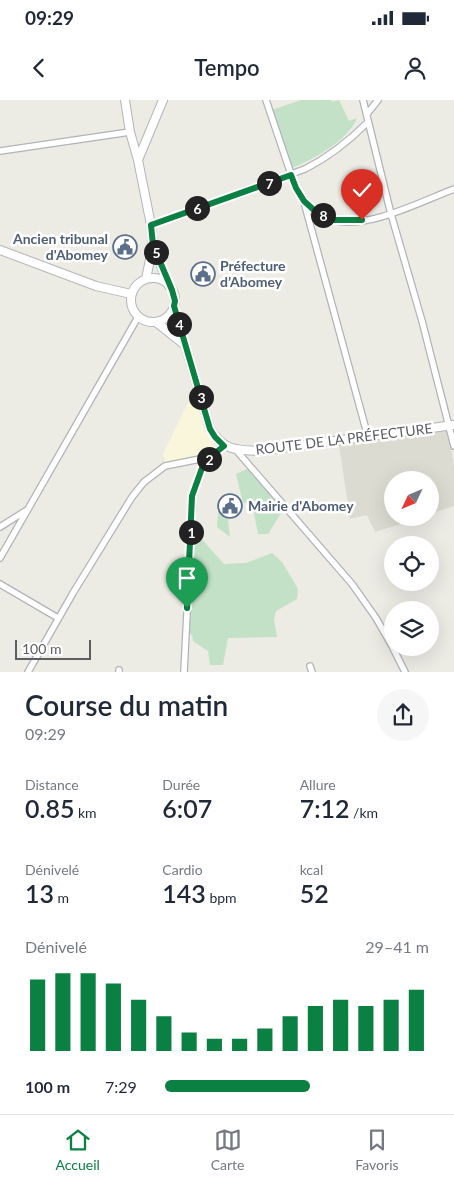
<!DOCTYPE html>
<html lang="fr">
<meta charset="utf-8">
<style>
:root{--surface:#fff;--page:#f6f6f7;--text:#1f2937;--muted:#747a83;--line:#e0e1e3;--accent:#0b8043}
body{margin:0;font-family:Lato,sans-serif;background:var(--page);color:var(--text);height:100vh;display:flex;flex-direction:column;font-size:19px;white-space:nowrap}
*{box-sizing:border-box;margin:0}
p{font-size:16px;color:var(--muted)}
.icon{flex:none;width:28px;height:28px;fill:none;stroke:currentColor;stroke-width:2;stroke-linecap:round;stroke-linejoin:round}
.map{position:relative;height:572px;overflow:hidden}
.panel{display:flex;flex-direction:column;background:var(--surface);flex:1}
.panel>*{flex:none}
.needle{width:32px;rotate:226deg}
.fabs{position:absolute;left:384px;top:371px;display:grid;gap:10px}
.fabs a{display:grid;place-items:center;width:55px;height:55px;border-radius:50%;background:var(--surface);box-shadow:0 5px 20px #0002;font-size:25px}
.scale{position:absolute;left:15px;bottom:12px;width:76px;box-sizing:border-box;padding-left:5px;border:2px solid #5c5e62;border-top:0;font-size:14px;line-height:18px;white-space:nowrap;color:#5c5e62;-webkit-text-stroke:4px #fff;paint-order:stroke}
.pin{position:absolute;display:grid;place-items:center;width:42px;height:42px;color:#fff;margin:-51px -21px;border-radius:50% 50% 50% 0;rotate:-45deg;box-shadow:0 0 5px #0007}
.pin .icon{rotate:45deg}
.km{position:absolute;width:25px;height:25px;margin:-12px;border-radius:50%;background:#222;color:#fff;font-size:14px;line-height:25px;text-align:center}
.round{display:grid;place-items:center;flex:none;width:52px;height:52px;border-radius:26px;background:var(--page)}
.summary{display:flex;align-items:center;justify-content:space-between;height:85px;padding:0 25px}
h1{font-size:28px;font-weight:600;line-height:38px}
.stats{display:grid;grid-template-columns:repeat(3,1fr);gap:8px;height:85px;padding:5px 25px}
.stats div{display:grid;align-content:center}
.stats b{font-size:25px;font-weight:600}
.stats small{font-size:14px;font-weight:400}
.stats p{font-size:14px}
.chart{height:140px;padding:10px 25px}
.chart p{display:flex;justify-content:space-between}
.chart svg{width:100%;height:90px;margin-top:5px;stroke:var(--accent);stroke-width:6}
ul{padding:0 25px;list-style:none;font-size:16px}
li{display:grid;grid-template-columns:80px 60px 1fr;align-items:center;height:38px}
li i{height:12px;border-radius:6px;background:var(--accent)}
.status{display:flex;justify-content:space-between;align-items:center;height:35px;padding:0 25px;background:var(--surface);direction:ltr}
.status svg{height:14px;fill:currentColor}
header{display:flex;justify-content:space-between;align-items:center;height:65px;padding:0 25px;background:var(--surface);font-size:22px;font-weight:600}
.menu{display:flex;justify-content:space-around;align-items:center;height:70px;border-top:1px solid var(--line);background:var(--surface);font-size:14px;color:var(--muted)}
.menu a{display:grid;justify-items:center;gap:2px}
.menu .selected{color:var(--accent)}
.map>svg:first-child{display:block}
.commercial{fill:#faf6dc}
.education{fill:#dcdbd2}
.green{fill:#c3e1c6}
.lines{fill:none;stroke-linecap:round;stroke-linejoin:round}
.street-casing{stroke:#b1b3b7;stroke-width:8}
.secondary-casing{stroke:#b3b5b9;stroke-width:10}
.street{stroke:#fff;stroke-width:5.5}
.secondary{stroke:#fff;stroke-width:8}
.route-casing{stroke:#fff;stroke-width:10}
.route{stroke:#0b8043;stroke-width:6}
.labels{text-anchor:middle;stroke-width:5;stroke-linejoin:round;paint-order:stroke}
.service-label{font-size:14px;font-weight:bold;fill:#4e5e75;stroke:#fff;text-anchor:start}
.street-label{font-size:14px;fill:#5c5e62;stroke:#fff}
</style>
<div class="status"><b>09:29</b><svg viewBox="0 0 49 12"><path d="M0 12V9h3v3zM5 12V6h3v6zM10 12V3h3v9zM15 12V0h3v12zM26 1h20v11H26zM47 4h2v5h-2z"/></svg></div>
<header><svg class="icon" aria-label="back" viewBox="0 0 24 24"><path d="M15 5l-7 7 7 7"/></svg>Tempo<svg class="icon" aria-label="person" viewBox="0 0 24 24"><circle cx="12" cy="8" r="4"/><path d="M4 21q1-7 8-7t8 7"/></svg></header>
<div class="map">
<svg width="454" height="572" viewBox="0 0 454 572">
<rect width="100%" height="100%" fill="#ecebe4"/>
<path class="commercial" d="M196,286L215,347L207,354L166,364L163,354Z"/>
<path class="education" d="M448,329L454,367V406L430,414V380H392V418H420L375,432L367,415L350,419L339,345Z"/>
<path class="green" d="M301,0H331L332,2L339,0L349,21L357,18C349,40 312,60 292,68L272,10Z
M247,369L283,410L268,434H258L252,402L243,403L236,374Z
M226,404L230,437L217,427L218,413Z
M195,434L199,436L224,464L246,463L272,453L282,462L298,489L297,499L276,511L274,519L277,537L228,538L223,565H210L208,551L193,541L192,535L188,533L192,435Z"/>
<g class="lines">
<g class="street-casing">
<path id="street" d="M266,0L296,89C305,102 317,116 333,120C367,130 422,101 454,89
M363,0L391,114L422,221L454,346
M367,14L378,0
M0,51L130,32
M304,102L368,337
M151,125L305,69C329,57 349,41 368,22
M236,350L352,484L376,518L392,546
M0,427L27,410
M0,458L138,217
M0,484L58,518
M393,548L405,572
M310,566L312,572
M28,572L73,493L132,397L144,382L165,366L210,357
M119,572V570
M184,572L193,396L202,368L210,357L224,346"/>
</g>
<g class="secondary-casing">
<path id="secondary" d="M125,0L130,32L138,60L151,125L153,145L169,186
M138,60L163,0
M0,150L96,186L131,194
M131 200a22 22 0 1 1 44 0a22 22 0 1 1-44 0Z
M146,179L153,145
M174,207L210,329C224,351 236,350 259,351L454,325
M156,222L185,245"/>
</g>
<use href="#street" class="street"/>
<use href="#secondary" class="secondary"/>
</g>
<g class="lines">
<g class="route-casing">
<path id="route" d="M187,508L192,396L202,368L210,357L224,346L215,337L210,329L174,206L175,201L172,190L153,145L151,125L291,75L296,88L304,101L315,111L333,120H362"/>
</g>
<use href="#route" class="route"/>
</g>
<defs>
<g id="civic-ring" transform="scale(1.25)"><circle r="9.5" fill="#fff" stroke="#5c6f8a" stroke-width="1.5"/><path d="M-.6-6.5H3V-4.5H.6V-3L4-1V1h2V6H-6V1h2V-1L-.6-3ZM-1.2 2.5V6h2.4V2.5Z" fill="#5c6f8a"/></g>
</defs>
<g fill-rule="evenodd">
<use href="#civic-ring" x="125" y="147"/>
<use href="#civic-ring" x="203" y="174"/>
<use href="#civic-ring" x="230" y="406"/>
</g>
<g class="labels">
<g class="service-label">
<text x="108" y="144" text-anchor="end">Ancien tribunal<tspan x="108" dy="16">d'Abomey</tspan></text>
<text x="220" y="171">Préfecture<tspan x="220" dy="16">d’Abomey</tspan></text>
<text x="248" y="411">Mairie d'Abomey</text>
</g>
<g class="street-label">
<text transform="translate(344 339) rotate(-7)" y="5">ROUTE DE LA PRÉFECTURE</text>
</g>
</g>
</svg>
<div class="fabs">
<a><svg class="needle" viewBox="-14 -14 28 28"><path d="M0-13l5 13h-10z" fill="#e53935"/><path d="M0 13l5-13h-10z" fill="#747a83"/></svg></a>
<a><svg class="icon" aria-label="locate" viewBox="0 0 24 24"><circle cx="12" cy="12" r="6"/><path d="M12 2v4M12 18v4M2 12h4M18 12h4"/></svg></a>
<a><svg class="icon" aria-label="layers" viewBox="0 0 24 24"><path d="M12 4l9 5-9 5-9-5zM3 14l9 5 9-5"/></svg></a>
</div>
<div class="scale">100 m</div>
<div class="pin" style="left:187px;top:508px;background:#1e9e55"><svg class="icon" aria-label="arrive" viewBox="0 0 24 24"><path d="M6 21V4h12l-3 4 3 4H6"/></svg></div>
<div class="pin" style="left:362px;top:120px;background:#d93025"><svg class="icon" aria-label="check" viewBox="0 0 24 24"><path d="M5 12l5 5 9-10"/></svg></div>
<b class="km" style="left:191px;top:432px">1</b>
<b class="km" style="left:209px;top:359px">2</b>
<b class="km" style="left:201px;top:297px">3</b>
<b class="km" style="left:179px;top:224px">4</b>
<b class="km" style="left:156px;top:152px">5</b>
<b class="km" style="left:197px;top:108px">6</b>
<b class="km" style="left:269px;top:83px">7</b>
<b class="km" style="left:323px;top:115px">8</b>
</div>
<section class="panel">
<div class="summary"><div><h1>Course du matin</h1><p>09:29</p></div><a class="round"><svg class="icon" aria-label="share" viewBox="0 0 24 24"><path d="M12 15V3M7 8l5-5 5 5M5 13v7h14v-7"/></svg></a></div>
<div class="stats">
<div><p>Distance</p><b>0.85<small> km</small></b></div>
<div><p>Durée</p><b>6:07</b></div>
<div><p>Allure</p><b>7:12<small> /km</small></b></div>
</div>
<div class="stats">
<div><p>Dénivelé</p><b>13<small> m</small></b></div>
<div><p>Cardio</p><b>143<small> bpm</small></b></div>
<div><p>kcal</p><b>52</b></div>
</div>
<div class="chart"><p><span>Dénivelé</span>29–41 m</p>
<svg viewBox="0 0 160 44" preserveAspectRatio="none"><path d="M5 44V9M15 44V6M25 44V6M35 44V11M45 44V19M55 44V27M65 44V35M75 44V38M85 44V38M95 44V33M105 44V27M115 44V22M125 44V19M135 44V22M145 44V19M155 44V14"/></svg>
</div>
<ul>
<li><b>100 m</b>7:29<i style="width:55%"></i></li>
</ul>
</section>
<nav class="menu">
<a class="selected"><svg class="icon" aria-label="home" viewBox="0 0 24 24"><path d="M3 11l9-7 9 7M6 9v11h12V9"/></svg>Accueil</a>
<a><svg class="icon" aria-label="map" viewBox="0 0 24 24"><path d="M3 6l6-2 6 2 6-2v14l-6 2-6-2-6 2zM9 4v14M15 6v14"/></svg>Carte</a>
<a><svg class="icon" aria-label="saved" viewBox="0 0 24 24"><path d="M7 4h10v16l-5-4-5 4z"/></svg>Favoris</a>
</nav>
